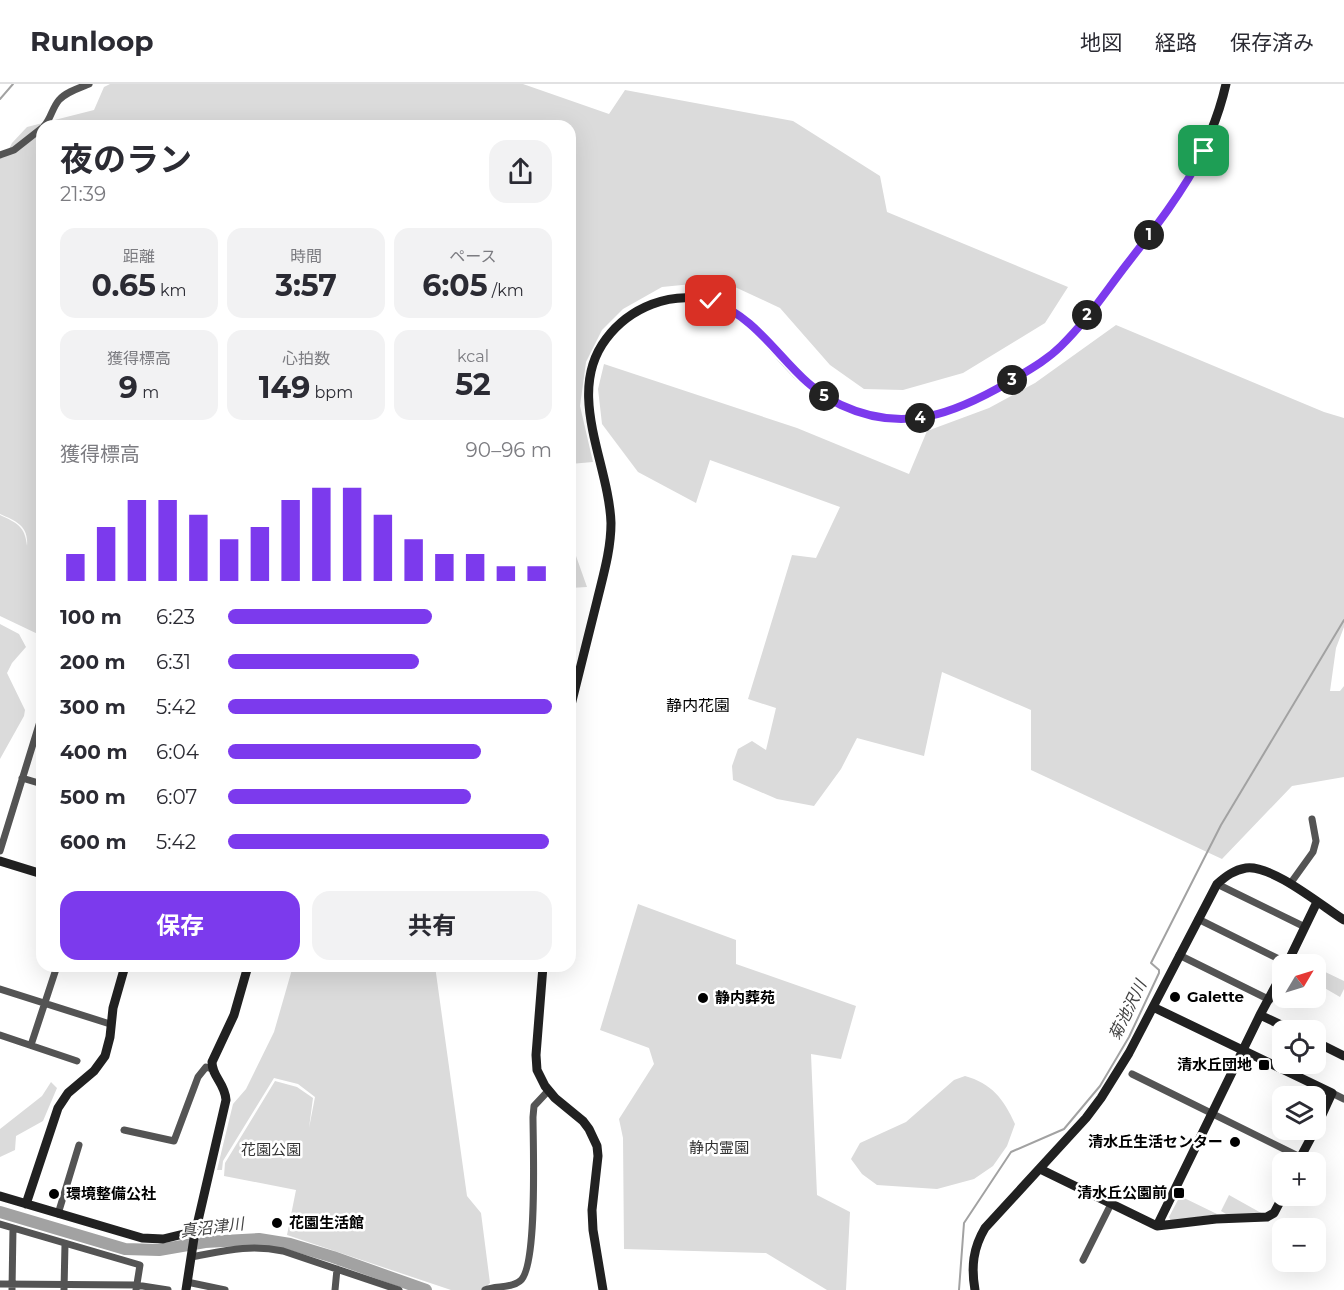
<!DOCTYPE html>
<html lang="ja">
<meta charset="utf-8">
<style>
:root{--surface:#fff;--page:#f2f2f3;--text:#2b2b33;--muted:#7c7c81;--line:#e1e1e2;--accent:#7c3aed}
body{margin:0;font-family:Montserrat,"Noto Sans JP",sans-serif;background:var(--page);color:var(--text);height:100vh;display:flex;flex-direction:column;font-size:22px;white-space:nowrap}
*{box-sizing:border-box;margin:0}
p{font-size:20px;color:var(--muted)}
.icon{flex:none;width:33px;height:33px;fill:none;stroke:currentColor;stroke-width:2;stroke-linecap:round;stroke-linejoin:round}
.map{position:relative;flex:1;overflow:hidden}
.details{position:absolute;left:36px;top:36px;width:540px;height:852px;display:flex;flex-direction:column;background:var(--surface);border-radius:18px;box-shadow:0 6px 24px #0002}
.details>*{flex:none}
.needle{width:39px;rotate:52deg}
.controls{position:absolute;left:1272px;top:870px;display:grid;gap:12px}
.controls a{display:grid;place-items:center;width:54px;height:54px;border-radius:12px;background:var(--surface);box-shadow:0 6px 24px #0002;font-size:30px}
.pin{position:absolute;display:grid;place-items:center;width:51px;height:51px;color:#fff;margin:-26px;border-radius:12px;box-shadow:0 3px 9px #0006}
.km{position:absolute;width:30px;height:30px;margin:-15px;border-radius:50%;background:#222;color:#fff;font-size:16px;line-height:30px;text-align:center}
.round{display:grid;place-items:center;flex:none;width:63px;height:63px;border-radius:18px;background:var(--page)}
.headline{display:flex;align-items:center;justify-content:space-between;height:102px;padding:0 24px}
h1{font-size:33px;font-weight:700;line-height:45px}
.metrics{display:grid;grid-template-columns:repeat(3,1fr);gap:9px;height:102px;padding:6px 24px}
.metrics div{display:grid;align-content:center;border-radius:15px;background:var(--page);text-align:center}
.metrics b{font-size:30px;font-weight:700}
.metrics small{font-size:16px;font-weight:400}
.metrics p{font-size:16px}
.chart{height:168px;padding:12px 24px}
.chart p{display:flex;justify-content:space-between}
.chart svg{width:100%;height:108px;margin-top:6px;stroke:var(--accent);stroke-width:6}
.cta{display:flex;gap:12px;margin-top:auto;padding:12px 24px}
.cta a{flex:1;height:69px;border-radius:18px;background:var(--accent);color:#fff;font-size:24px;font-weight:700;line-height:69px;text-align:center}
.cta a+a{background:var(--page);color:var(--text)}
ul{padding:0 24px;list-style:none;font-size:20px}
li{display:grid;grid-template-columns:96px 72px 1fr;align-items:center;height:45px}
li i{height:15px;border-radius:8px;background:var(--accent)}
header{display:flex;align-items:center;gap:36px;box-sizing:border-box;height:84px;padding:0 30px;background:var(--surface);border-bottom:2px solid var(--line)}
header strong{font-size:28px}
nav{display:flex;gap:33px;margin-inline-start:auto;font-size:21px}
.map>svg:first-child{display:block}
.green{fill:#dbdbdb}
.lines{fill:none;stroke-linecap:round;stroke-linejoin:round}
.stream{stroke:#a2a2a2;stroke-width:2}
.river{stroke:#a2a2a2;stroke-width:12}
.street{stroke:#545454;stroke-width:7}
.secondary{stroke:#212121;stroke-width:9}
.route-casing{stroke:#fff;stroke-width:12}
.route{stroke:#7c3aed;stroke-width:8}
.poi-dot{fill:#000;stroke:#fff;stroke-width:2}
.labels{text-anchor:middle;stroke-width:5;stroke-linejoin:round;paint-order:stroke}
.poi-label{font-size:15px;font-weight:bold;fill:#000;stroke:#fff;text-anchor:start}
.park-label{font-size:15px;fill:#323232;stroke:#fff}
.neighbourhood-label{font-size:16px;fill:#000;stroke:#fff}
.water-label{font-size:16px;font-style:italic;fill:#434343;stroke:#fff}
</style>
<header>
<strong>Runloop</strong>
<nav><a>地図</a><a>経路</a><a>保存済み</a></nav>
</header>
<div class="map">
<svg width="1344" height="1206" viewBox="0 0 1344 1206">
<rect width="100%" height="100%" fill="#fff"/>
<path class="green" d="M110,0H523L609,30L625,6L793,37L880,92L887,128L1068,203L1045,239L963,289L903,306L864,305L830,281L780,224L722,197L662,203L623,225L602,246L586,278L580,322L593,378L570,380V42H42V492L39,491L42,494V552L0,532V431C17,439 25,442 27,462C29,442 16,437 0,430V74L5,73L12,59L27,43L94,26L104,3Z
M1116,241L1324,328L1344,334V543L1336,564L1330,607H1340L1344,602V693L1292,702L1222,775L1031,686V626L942,588L924,672L857,654L841,685L814,722L777,715L733,696L732,682L738,665L752,657L766,666L776,624L748,615L792,471L816,474L840,423L710,376L696,419L638,388L602,340L598,305L604,280L797,344L909,390L927,347L989,324L1035,299Z
M570,455L587,503L570,504Z
M0,540L19,550L26,563L12,579L7,589L25,626L24,632L0,675Z
M638,820L736,856V880L856,922L841,975L811,970L817,1111L850,1128L846,1206H827L766,1169L624,1165L623,1054L619,1035L654,980L649,964L600,946Z
M293,882H435L467,1112L481,1129L490,1199L483,1206H451L287,1151L296,1106L224,1092L225,1079L275,997L297,1003L313,1014L309,1044L315,1013L298,1000L274,994L223,1077L222,1086H217L233,1020L246,1005L274,948Z
M1319,885L1344,897V905L1340,913L1316,899V887Z
M965,992C991,999 1004,1015 1015,1040L1007,1062L993,1082L974,1095L937,1105L877,1101L862,1090L851,1075L860,1059L906,1038L954,996Z
M51,998L57,1004L43,1037L16,1052L15,1066L0,1073V1045L42,1012Z
M1229,1111L1263,1130H1226L1221,1127Z
M1180,1112L1217,1130L1171,1137L1169,1133Z"/>
<g class="lines">
<path class="stream" d="M0,15L13,0
M959,1206L964,1139L1011,1068L1064,1045L1100,1002L1129,953L1159,889V886L1151,879L1221,741L1344,536"/>
<path class="river" d="M0,1128L125,1165L159,1166L205,1158L259,1155L290,1160L333,1173L426,1206"/>
<path class="street" d="M44,42C51,35 52,24 59,16C66,8 79,4 89,0
M0,71L14,66L42,44
M22,694L42,700
M0,767L42,631
M1217,800L1305,843
M1290,800L1313,768L1316,757L1312,735
M1198,835L1287,879
M1179,871L1270,916
M0,905L110,940
M0,951L77,977
M31,961L57,882
M1132,990L1300,1073
M1332,1009L1344,1015
M124,1046L174,1057L198,993L206,983L212,985
M58,1130L79,1061
M0,1140L140,1181L136,1206
M191,1173C224,1167 249,1160 283,1167L399,1206
M1083,1176L1111,1120
M187,1198L225,1206
M0,1200L136,1201L168,1206
M12,1206L13,1144
M64,1206L65,1160
M335,1206L337,1185
M485,1206C495,1201 510,1205 520,1197C538,1184 533,1060 533,1033L534,1022L549,1006"/>
<path class="secondary" d="M570,625C579,589 588,553 597,517C603,492 611,466 611,439C609,379 565,309 606,255C629,224 671,206 709,217C746,227 764,255 789,282C810,305 836,321 865,330C917,347 967,323 1010,297C1024,289 1039,281 1052,271C1075,252 1093,224 1111,201C1160,137 1208,80 1226,0
M0,777L42,790
M1287,880L1317,818
M543,882L536,971L537,986L545,1002L555,1014L583,1037L589,1045L597,1062L598,1072L592,1126L593,1146L603,1206
M1153,923L1332,1009L1316,1044
M1260,931L1282,890
M1316,958L1344,972
M1298,1078L1315,1046
M1040,1085L1157,1142L1216,1135L1267,1133L1274,1129L1283,1112
M0,1112L142,1154L163,1155L196,1147
M26,1120L58,1024L68,1009L94,987L105,972L110,953L113,924L125,882
M1157,1142L1260,931L1292,946
M186,1206L194,1154L226,1016C225,999 212,993 212,978L234,931L248,882
M975,1206C971,1183 973,1164 985,1144L1086,1034L1101,1014L1129,969L1217,800C1226,792 1234,786 1246,784C1271,780 1322,822 1344,836"/>
</g>
<g class="lines">
<g class="route-casing">
<path id="route" d="M711,217C768,237 787,296 841,321C903,350 954,330 1009,298C1027,287 1046,277 1061,262C1086,238 1106,207 1127,180C1155,144 1183,108 1204,67"/>
</g>
<use href="#route" class="route"/>
</g>
<g class="poi-dot">
<circle cx="1175" cy="913" r="6"/>
<circle cx="703" cy="914" r="6"/>
<rect x="1258" y="975" width="12" height="12" rx="3"/>
<circle cx="1235" cy="1058" r="6"/>
<rect x="1173" y="1103" width="12" height="12" rx="3"/>
<circle cx="54" cy="1110" r="6"/>
<circle cx="277" cy="1139" r="6"/>
</g>
<g class="labels">
<g class="poi-label">
<text x="1187" y="918">Galette</text>
<text x="715" y="919">静内葬苑</text>
<text x="1252" y="986" text-anchor="end">清水丘団地</text>
<text x="1223" y="1063" text-anchor="end">清水丘生活センター</text>
<text x="1167" y="1114" text-anchor="end">清水丘公園前</text>
<text x="66" y="1115">環境整備公社</text>
<text x="289" y="1144">花園生活館</text>
</g>
<g class="park-label">
<text x="719" y="1069">静内霊園</text>
<text x="271" y="1071">花園公園</text>
</g>
<g class="neighbourhood-label">
<text x="698" y="627">静内花園</text>
</g>
<g class="water-label">
<text transform="translate(1127 926) rotate(-64)" y="6">菊池沢川</text>
<text transform="translate(212 1143) rotate(-7)" y="6">真沼津川</text>
</g>
</g>
</svg>
<div class="controls">
<a><svg class="needle" viewBox="-14 -14 28 28"><path d="M0-13l5 13h-10z" fill="#e53935"/><path d="M0 13l5-13h-10z" fill="#7c7c81"/></svg></a>
<a><svg class="icon" aria-label="locate" viewBox="0 0 24 24"><circle cx="12" cy="12" r="6"/><path d="M12 2v4M12 18v4M2 12h4M18 12h4"/></svg></a>
<a><svg class="icon" aria-label="layers" viewBox="0 0 24 24"><path d="M12 4l9 5-9 5-9-5zM3 14l9 5 9-5"/></svg></a>
<a>+</a>
<a>−</a>
</div>
<div class="pin" style="left:1204px;top:67px;background:#1e9e55"><svg class="icon" aria-label="arrive" viewBox="0 0 24 24"><path d="M6 21V4h12l-3 4 3 4H6"/></svg></div>
<div class="pin" style="left:711px;top:217px;background:#d93025"><svg class="icon" aria-label="check" viewBox="0 0 24 24"><path d="M5 12l5 5 9-10"/></svg></div>
<b class="km" style="left:1149px;top:151px">1</b>
<b class="km" style="left:1087px;top:231px">2</b>
<b class="km" style="left:1012px;top:296px">3</b>
<b class="km" style="left:920px;top:334px">4</b>
<b class="km" style="left:824px;top:312px">5</b>
<section class="details">
<div class="headline"><div><h1>夜のラン</h1><p>21:39</p></div><a class="round"><svg class="icon" aria-label="share" viewBox="0 0 24 24"><path d="M12 15V3M7 8l5-5 5 5M5 13v7h14v-7"/></svg></a></div>
<div class="metrics">
<div><p>距離</p><b>0.65<small> km</small></b></div>
<div><p>時間</p><b>3:57</b></div>
<div><p>ペース</p><b>6:05<small> /km</small></b></div>
</div>
<div class="metrics">
<div><p>獲得標高</p><b>9<small> m</small></b></div>
<div><p>心拍数</p><b>149<small> bpm</small></b></div>
<div><p>kcal</p><b>52</b></div>
</div>
<div class="chart"><p><span>獲得標高</span>90–96 m</p>
<svg viewBox="0 0 160 44" preserveAspectRatio="none"><path d="M5 44V33M15 44V22M25 44V11M35 44V11M45 44V17M55 44V27M65 44V22M75 44V11M85 44V6M95 44V6M105 44V17M115 44V27M125 44V33M135 44V33M145 44V38M155 44V38"/></svg>
</div>
<ul>
<li><b>100 m</b>6:23<i style="width:63%"></i></li>
<li><b>200 m</b>6:31<i style="width:59%"></i></li>
<li><b>300 m</b>5:42<i style="width:100%"></i></li>
<li><b>400 m</b>6:04<i style="width:78%"></i></li>
<li><b>500 m</b>6:07<i style="width:75%"></i></li>
<li><b>600 m</b>5:42<i style="width:99%"></i></li>
</ul>
<div class="cta"><a>保存</a><a>共有</a></div>
</section>
</div>
